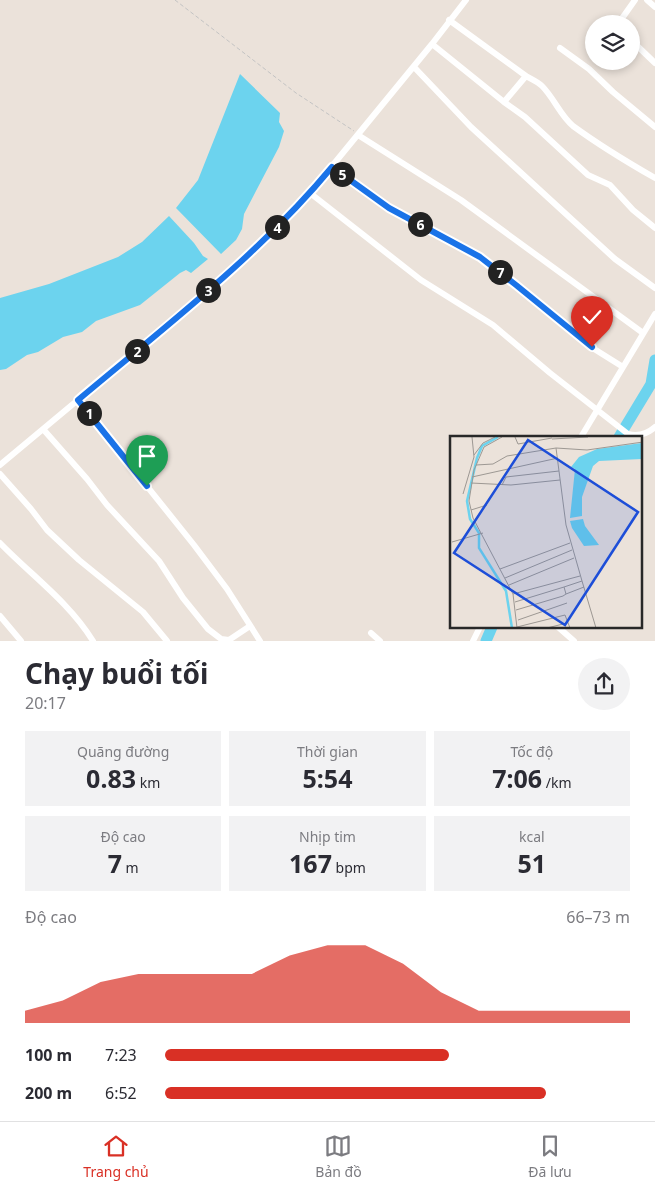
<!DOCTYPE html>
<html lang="vi">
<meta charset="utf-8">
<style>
:root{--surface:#fff;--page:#f2f2f3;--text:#2b2b33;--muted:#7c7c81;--line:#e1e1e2;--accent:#d93025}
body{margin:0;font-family:"Noto Sans",sans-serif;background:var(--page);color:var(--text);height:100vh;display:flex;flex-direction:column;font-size:19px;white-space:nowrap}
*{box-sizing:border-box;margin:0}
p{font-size:16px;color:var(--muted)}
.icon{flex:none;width:28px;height:28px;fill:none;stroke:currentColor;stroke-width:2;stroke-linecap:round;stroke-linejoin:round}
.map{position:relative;height:641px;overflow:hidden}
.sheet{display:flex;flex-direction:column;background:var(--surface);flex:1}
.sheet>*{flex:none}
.fabs{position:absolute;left:585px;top:15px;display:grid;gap:10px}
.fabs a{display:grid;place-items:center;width:55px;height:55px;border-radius:50%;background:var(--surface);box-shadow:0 2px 8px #0003;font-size:25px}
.pin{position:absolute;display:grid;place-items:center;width:42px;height:42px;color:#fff;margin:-51px -21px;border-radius:50% 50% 50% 0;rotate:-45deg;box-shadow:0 0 5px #0007}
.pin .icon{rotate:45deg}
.km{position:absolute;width:25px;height:25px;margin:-12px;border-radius:50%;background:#222;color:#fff;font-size:14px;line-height:25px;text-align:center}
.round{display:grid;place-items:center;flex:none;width:52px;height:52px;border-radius:26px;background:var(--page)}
.summary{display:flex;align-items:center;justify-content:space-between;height:85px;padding:0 25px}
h1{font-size:28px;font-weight:700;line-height:38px}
.stats{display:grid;grid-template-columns:repeat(3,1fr);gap:8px;height:85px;padding:5px 25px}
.stats div{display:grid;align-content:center;border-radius:0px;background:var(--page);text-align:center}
.stats b{font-size:25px;font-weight:700}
.stats small{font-size:14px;font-weight:400}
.stats p{font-size:14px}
.chart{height:140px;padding:10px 25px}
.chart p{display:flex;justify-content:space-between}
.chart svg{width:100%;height:90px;margin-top:5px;fill:var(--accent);opacity:.7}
ul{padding:0 25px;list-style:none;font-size:16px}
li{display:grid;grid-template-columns:80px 60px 1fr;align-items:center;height:38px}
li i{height:12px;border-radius:6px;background:var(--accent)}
.tab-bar{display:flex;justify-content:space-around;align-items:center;height:70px;border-top:1px solid var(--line);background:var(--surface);font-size:14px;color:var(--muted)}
.tab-bar a{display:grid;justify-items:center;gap:2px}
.tab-bar .on{color:var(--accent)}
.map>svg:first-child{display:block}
.water{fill:#6cd3ee}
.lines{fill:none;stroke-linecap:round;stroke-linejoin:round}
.river{stroke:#6cd3ee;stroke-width:11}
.path{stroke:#c3c3c3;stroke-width:1;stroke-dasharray:4 2.5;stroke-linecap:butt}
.minor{stroke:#fff;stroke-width:6}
.route-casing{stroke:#fff;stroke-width:10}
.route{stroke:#1a73e8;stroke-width:6}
.inset-river{fill:none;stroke:#6cd3ee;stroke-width:2.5}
.inset-road{fill:none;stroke:#9d9893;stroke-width:1}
.view{fill:#1d4ed8;fill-opacity:0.15;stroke:#1d4ed8;stroke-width:2.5}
.inset-edge{fill:none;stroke:#282828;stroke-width:2.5}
</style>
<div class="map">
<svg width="655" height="641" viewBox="0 0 655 641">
<rect width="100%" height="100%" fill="#ebe2da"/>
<path class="water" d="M240,74L280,113L279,122L284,131L279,147L244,214L242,229L236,240L221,254L176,208L198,180Z
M169,216L194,243L203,256L208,259L191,273L186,270L180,273L140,305L96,321L82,332L63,337L38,352L27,355L6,369L0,370V298L49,284L118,257L142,242Z"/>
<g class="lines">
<path class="river" d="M619,437L651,384L655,360
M486,641L492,627"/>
<path class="path" d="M175,0L296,93L354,131"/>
<path class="minor" d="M647,0L655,7
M449,20L526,76
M618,24L635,0
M631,40L655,63
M432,44L466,0
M560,48L589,69L613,92L655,127
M414,67L471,127L615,259L655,288
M504,102L525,117L588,175L610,185L633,210L655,228
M358,135L461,200L643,333
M332,167L389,208L479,257L516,285L591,347L623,367
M310,193L421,280L493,325L550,373L628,434C639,437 647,434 655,427
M78,400L194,545L227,589L260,641
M43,429L87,479L107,505L159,561L183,598L208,629L221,639L229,640L250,626
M581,437L655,314
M0,465L187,309L244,260L283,222L310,193L432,44L504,102L526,76C531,79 538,82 542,86C554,98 560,115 573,126C599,145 627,162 655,178
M0,474L31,509L47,530L79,560L143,612L167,641
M0,543C31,575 69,602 93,641
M0,616L21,641
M558,627L574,641
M371,633L380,641
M473,641L480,627"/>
</g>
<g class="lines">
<g class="route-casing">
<path id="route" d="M147,486L78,400C166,326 259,255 332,167L389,208L480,257L516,285L592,347"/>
</g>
<use href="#route" class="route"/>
</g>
<g transform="translate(450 436)">
<rect width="192" height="192" fill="#ebe2da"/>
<path d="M192,7V23L149,25L143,30L132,61V80L120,82L125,33L121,31L129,21L147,13ZM133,83L135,90L149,109L134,110L122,92L120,85Z" fill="#6cd3ee"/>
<path class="inset-river" d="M48,1L32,10L27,22L17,65L20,83L29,97V112L56,155L62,192"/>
<path class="inset-road" d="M52,1L34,11L24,34L19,65L23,82L63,158L67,192M65,1L68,8L102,2M102,3L138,1M24,19L33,7L45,1M26,29L43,28L57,20L106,12L137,14L193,6M22,41L108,22M21,47L61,49L110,44M52,49L56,41L109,35M13,58L24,21L22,1M21,74L37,69M2,106L33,97M50,133L120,107M55,142L122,114M132,145L146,192M59,149L124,122M63,158L130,140M116,158L134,151M65,166L114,151M66,174L113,160L116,158L114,151L132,145L116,89L106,12M68,184L117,167M67,191L115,179L120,192M97,192L117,187"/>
<path class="view" d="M78,4L188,76L115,189L4,117Z"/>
<rect width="192" height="192" class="inset-edge"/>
</g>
</svg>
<div class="fabs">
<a><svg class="icon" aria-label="layers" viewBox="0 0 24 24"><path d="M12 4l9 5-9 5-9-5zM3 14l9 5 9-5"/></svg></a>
</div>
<div class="pin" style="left:147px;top:486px;background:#1e9e55"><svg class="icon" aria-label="arrive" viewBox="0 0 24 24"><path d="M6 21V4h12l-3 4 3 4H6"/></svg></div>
<div class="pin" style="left:592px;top:347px;background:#d93025"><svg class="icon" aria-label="check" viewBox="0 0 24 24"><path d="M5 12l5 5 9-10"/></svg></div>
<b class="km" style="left:89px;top:413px">1</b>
<b class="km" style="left:137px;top:351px">2</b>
<b class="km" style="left:208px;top:290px">3</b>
<b class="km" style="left:277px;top:227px">4</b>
<b class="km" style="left:342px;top:174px">5</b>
<b class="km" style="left:420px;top:224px">6</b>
<b class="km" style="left:500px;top:272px">7</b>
</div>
<section class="sheet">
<div class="summary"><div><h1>Chạy buổi tối</h1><p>20:17</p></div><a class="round"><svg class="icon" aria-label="share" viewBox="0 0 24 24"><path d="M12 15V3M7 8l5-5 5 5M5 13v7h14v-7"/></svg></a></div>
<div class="stats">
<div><p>Quãng đường</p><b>0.83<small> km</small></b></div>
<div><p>Thời gian</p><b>5:54</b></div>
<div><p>Tốc độ</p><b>7:06<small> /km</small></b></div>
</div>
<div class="stats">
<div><p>Độ cao</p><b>7<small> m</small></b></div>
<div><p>Nhịp tim</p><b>167<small> bpm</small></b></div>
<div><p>kcal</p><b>51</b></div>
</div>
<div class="chart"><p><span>Độ cao</span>66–73 m</p>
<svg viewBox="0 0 160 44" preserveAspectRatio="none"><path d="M0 44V38L10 33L20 24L30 20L40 20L50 20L60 20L70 11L80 6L90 6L100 15L110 29L120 38L130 38L140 38L150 38L160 38V44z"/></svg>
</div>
<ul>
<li><b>100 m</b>7:23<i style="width:61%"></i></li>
<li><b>200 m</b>6:52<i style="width:82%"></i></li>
</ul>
</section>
<nav class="tab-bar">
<a class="on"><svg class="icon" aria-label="home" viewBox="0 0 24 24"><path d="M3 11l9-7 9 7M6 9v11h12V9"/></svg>Trang chủ</a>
<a><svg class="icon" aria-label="map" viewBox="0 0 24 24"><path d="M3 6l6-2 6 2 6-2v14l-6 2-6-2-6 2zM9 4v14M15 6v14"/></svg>Bản đồ</a>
<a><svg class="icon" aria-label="saved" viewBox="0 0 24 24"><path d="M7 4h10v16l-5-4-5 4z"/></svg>Đã lưu</a>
</nav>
